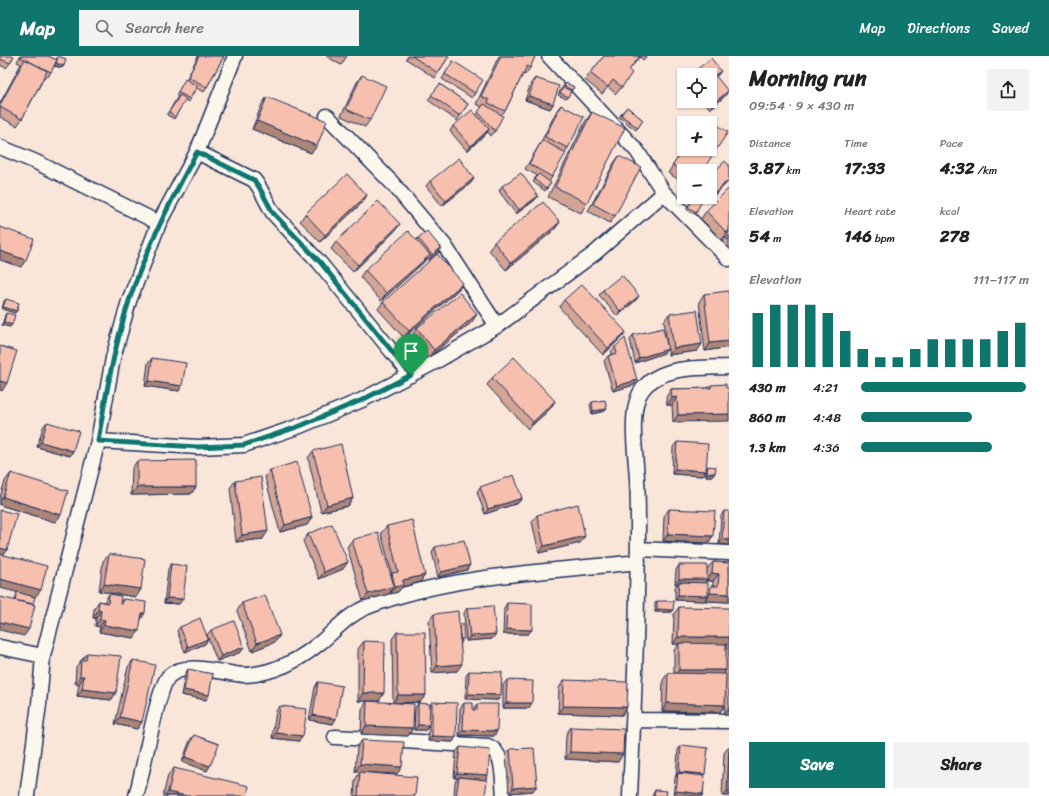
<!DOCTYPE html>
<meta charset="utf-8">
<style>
:root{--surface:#fff;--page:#f2f2f2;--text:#222;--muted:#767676;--accent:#0f766e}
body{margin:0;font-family:Sriracha,sans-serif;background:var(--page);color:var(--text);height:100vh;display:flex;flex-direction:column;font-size:15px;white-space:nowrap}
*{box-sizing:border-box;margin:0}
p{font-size:13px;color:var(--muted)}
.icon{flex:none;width:22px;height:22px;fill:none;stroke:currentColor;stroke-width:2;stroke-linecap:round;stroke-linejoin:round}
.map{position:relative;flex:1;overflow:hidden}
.panel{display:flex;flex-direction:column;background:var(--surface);width:320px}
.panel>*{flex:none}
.tools{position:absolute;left:677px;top:12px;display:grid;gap:8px}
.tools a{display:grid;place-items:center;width:40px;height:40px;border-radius:0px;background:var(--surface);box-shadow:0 1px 3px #0004;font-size:20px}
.pin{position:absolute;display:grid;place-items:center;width:34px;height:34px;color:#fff;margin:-41px -17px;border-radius:50% 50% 50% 0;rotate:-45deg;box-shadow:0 0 4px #0007}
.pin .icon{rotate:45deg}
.round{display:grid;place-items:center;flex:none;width:42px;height:42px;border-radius:0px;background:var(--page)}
.headline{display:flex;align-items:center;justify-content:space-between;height:68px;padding:0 20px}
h1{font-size:22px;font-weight:800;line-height:30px}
.stats{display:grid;grid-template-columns:repeat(3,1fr);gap:6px;height:68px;padding:4px 20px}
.stats div{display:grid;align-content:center}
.stats b{font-size:17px;font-weight:800}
.stats small{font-size:11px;font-weight:400}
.stats p{font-size:11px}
.chart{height:112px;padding:8px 20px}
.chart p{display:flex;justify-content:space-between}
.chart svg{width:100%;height:72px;margin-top:4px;stroke:var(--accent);stroke-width:6}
.action{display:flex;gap:8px;margin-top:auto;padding:8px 20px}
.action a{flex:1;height:46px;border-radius:0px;background:var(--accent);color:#fff;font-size:16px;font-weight:800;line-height:46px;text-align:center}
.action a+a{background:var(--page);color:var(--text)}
ul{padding:0 20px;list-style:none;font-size:13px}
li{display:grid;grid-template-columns:64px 48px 1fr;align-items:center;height:30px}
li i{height:10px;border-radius:5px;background:var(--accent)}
header{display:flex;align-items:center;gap:24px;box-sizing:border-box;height:56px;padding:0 20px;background:var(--accent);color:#fff}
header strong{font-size:19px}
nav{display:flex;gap:22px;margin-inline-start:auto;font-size:14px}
.search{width:280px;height:36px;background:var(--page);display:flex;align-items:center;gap:10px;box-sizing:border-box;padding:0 14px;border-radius:0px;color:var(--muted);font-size:15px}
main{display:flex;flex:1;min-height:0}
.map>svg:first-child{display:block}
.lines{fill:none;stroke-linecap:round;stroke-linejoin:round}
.minor-casing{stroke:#1b2f5e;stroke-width:17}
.minor{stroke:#fbf7ec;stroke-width:14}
.wall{fill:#d4a495;stroke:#1b2f5e;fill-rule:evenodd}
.shaded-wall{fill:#ad8679;stroke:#1b2f5e}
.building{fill:#f7bfad;stroke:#1b2f5e}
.route-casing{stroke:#fff;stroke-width:8}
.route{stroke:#0f766e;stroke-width:5}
</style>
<header>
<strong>Map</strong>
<div class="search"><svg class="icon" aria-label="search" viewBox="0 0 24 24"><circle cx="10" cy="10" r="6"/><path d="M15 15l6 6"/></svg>Search here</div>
<nav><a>Map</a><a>Directions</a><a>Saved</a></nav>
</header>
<main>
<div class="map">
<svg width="729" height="740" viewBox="0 0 729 740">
<rect width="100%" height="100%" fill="#fae6d9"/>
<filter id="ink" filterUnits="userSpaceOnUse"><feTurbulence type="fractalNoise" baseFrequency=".025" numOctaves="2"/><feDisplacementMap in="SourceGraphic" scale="8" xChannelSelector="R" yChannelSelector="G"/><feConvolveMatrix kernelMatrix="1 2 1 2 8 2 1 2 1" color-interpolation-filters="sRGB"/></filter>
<g filter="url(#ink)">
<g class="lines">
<g class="minor-casing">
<path id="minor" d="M549,0L637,95L664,137L729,203
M327,60L394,129L445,190L497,270
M0,91L36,106L159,167
M197,96L254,124L259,131L273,157L319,206L411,319
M98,385L198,391L244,389L300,370L362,344L435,306L497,270L595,197L664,137
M638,493L729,497
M0,591L43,600
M635,664L729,665
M335,681L488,690C505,697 502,723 504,740
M27,740L39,648L43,600L98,385L113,302L129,245L159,167L197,96L235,0
M136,740C143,718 157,632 169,620C185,604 224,618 244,619C253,619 267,616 275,613C291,608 308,597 321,586C337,573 346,560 367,551C451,518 549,516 638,506
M630,740C633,673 636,605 637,538C638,500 639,461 637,423C636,400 628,353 642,334C660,309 701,312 729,311"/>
</g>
<use href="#minor" class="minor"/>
</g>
<path class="wall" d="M0,0L10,7L6,12L0,9Z
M20,0H48L56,4L58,0L62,12L54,10L48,21L45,20L22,63L17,70L0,61V47L21,8L17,6Z
M198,0H224L207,31L204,36L196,32L188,46L185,44L174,63L167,59L178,40L176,39L184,26L186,24Z
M326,0H347L341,9Z
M408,0H449L435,22L406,3Z
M499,0H533L530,12L525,19L523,18L505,55L501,59L495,75L491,80L488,76L486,78L467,95L450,75L453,70L477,59L482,51L476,48Z
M604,0H647L643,4L640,1L629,14L627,24L616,38L608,31L602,38L585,24Z
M453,5L475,37L472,42L442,23Z
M362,19L370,64L365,71L341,60L357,26Z
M710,19H718L716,21L725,40L710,53L704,45H710Z
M535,22L553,48L550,53L525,44L531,27Z
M566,27L574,31L566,43L558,39L561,33Z
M440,28L468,48L457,65L428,44Z
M267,41L317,90L311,97L252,73L262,48Z
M561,49L568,92L565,96L552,121L549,126L551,127L545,135L533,126L538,120L525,113L541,86L557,54Z
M627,51L643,64L636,74L619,61Z
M592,56L587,147L581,157L548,141L585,66Z
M684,92V127L668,117Z
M619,100L615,160L610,167L588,155L614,107Z
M729,109V125L707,146L702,141H710Z
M474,122L471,127L442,150L426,130L430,125Z
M502,130L538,140L534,145L516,158L499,135Z
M367,139L362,147L320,186L300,165L305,158Z
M694,142L696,156L694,158L686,153Z
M706,155L729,177L722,184L701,163Z
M560,166L554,174L506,214L489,194L494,186Z
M395,175L353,216L331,193L336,186Z
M729,179V192L723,187Z
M418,182L438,197L429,204L427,202L424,206L381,245L360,221L365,214L417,184Z
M463,227L458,234L404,282L378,253L383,246Z
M603,234L639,240L635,245L617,260L599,239Z
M704,238L729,240V291L705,295L699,246Z
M6,243L17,255L15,257L2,253L4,245Z
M564,244L626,276L620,283L603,299L559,251Z
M6,257L12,269L10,271L2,269L5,259Z
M669,258L702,288L697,295L668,299V293L664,297L635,307L630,284L633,279L667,289L664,265Z
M472,266L429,301L412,280L417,272Z
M615,291L637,324L634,329L613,335L604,305L608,300L613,299L611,296Z
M152,302L179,335L145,330L148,307Z
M492,322L555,345L550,353L528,373L487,329Z
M711,329L726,332L673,366L672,349H667L666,341L671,333L708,332Z
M592,346L605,355L592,358L590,349Z
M47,366L73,395L70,400L37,391L43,371Z
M677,386L706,413L708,410L713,420H706V415L703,420L672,418L673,391Z
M313,395L353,442L348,450L321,456L308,402Z
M137,405L196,431L191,438L131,439L132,412Z
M270,414L312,461L307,469L280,476L265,421Z
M11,417L61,459L55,466L0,449V441L5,425Z
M235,425L263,483L236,486L230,432Z
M480,431L522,442L518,447L485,458L477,436Z
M669,453L713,480L708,487L663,485L664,460Z
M724,455L729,489L719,488L721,460Z
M537,459L580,487L539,497L532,466Z
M387,470L425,519L420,526L402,531L398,536L390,538V536L389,538L363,545L347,491L352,484L390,519L392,518L381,477Z
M308,478L343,513L319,523L303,485Z
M435,491L467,514L438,521L432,496Z
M109,498L141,533L136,541L99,535L103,505Z
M713,506L729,507V546L705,545V544L704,545L675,544V531L678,528H675L676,514L679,509L707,513ZM707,523V525H713V530H711L708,534L704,527Z
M171,508L179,548L164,547L168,513Z
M109,538L120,547L123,543L141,563L134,582L99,576L100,571L95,570L96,562H93L94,553L99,545L104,546Z
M657,545L672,556H655V547Z
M242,547L280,579L275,586L252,595L237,555Z
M507,547L532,574L528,578H503L504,552Z
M679,551L726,589V594L729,590V659H724L725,650L720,656L662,655L663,624L668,617H674V594L679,588H673L674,558Z
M467,552L492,583L466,585L464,557Z
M434,558L459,568L462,586H461L457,615L432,617L429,565Z
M180,571L208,583L205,588L185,596L177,575Z
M211,574L244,591L241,596L217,605L207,579Z
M397,576L426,639L420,646L393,647L392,583Z
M364,585L379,645H358V593Z
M87,597L116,637L111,644L77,640L79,628L75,627L76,611Z
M133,604L142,666L137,673L115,668L128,611Z
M188,613L206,644L181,639L185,618Z
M469,615L501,639L498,644L465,643L466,620Z
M507,624L529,652H503V629Z
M564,624L622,659L558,657L559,632Z
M318,626L333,668L309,664L315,631Z
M367,645L413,672L408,680L361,678L362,653Z
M432,646L453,686L428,685L429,670L426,674H414L415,652L418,647L430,650Z
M464,647L473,654L477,648L497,675L494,680L459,679L460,652Z
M280,650L303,680L299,685L272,682L276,655Z
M571,671L618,706L565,703L566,678Z
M194,679L207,715L182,706L190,684Z
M362,684L397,718L355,716L357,691Z
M681,689L704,720L703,738L702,740H673L675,722L676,721L678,694Z
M729,690V740H722L724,697Z
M460,691L488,719L485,724V740H454L455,726L458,722H454L456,696Z
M510,693L533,735L509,737L506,698Z
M174,712L247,740H163L168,719Z
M360,716L415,740H354L355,724Z
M655,734L666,740H652Z"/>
<path class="shaded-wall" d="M56,7L64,10L62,12L54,9Z
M721,15L718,19L712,24L715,19Z
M728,35L725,40L710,53L713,48Z
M529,40L553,48L550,53L525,44Z
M257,65L317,90L311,97L252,73Z
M489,73L486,78L467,95L471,90Z
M474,122L471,127L442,150L446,145Z
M729,123V125L707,146L711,141Z
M367,139L362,147L320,186L325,179Z
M538,140L534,145L516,158L519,154Z
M560,166L554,174L506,214L511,207Z
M400,168L395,175L353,216L358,209Z
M729,174V177L722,184L727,177Z
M441,192L438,197L429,204L432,199Z
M0,195L26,204L21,211L0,204Z
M430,199L424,206L381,245L386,237Z
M463,227L458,234L404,282L409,275Z
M639,240L635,245L617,260L620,255Z
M3,251L17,255L15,257L2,253Z
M477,258L472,266L429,301L434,294Z
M4,266L12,269L10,271L2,269Z
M626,276L620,283L603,299L608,292Z
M729,285V291L705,295L710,287Z
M702,288L697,295L668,299L674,292Z
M668,293L664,297L635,307L639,302Z
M637,324L634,329L613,335L617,330Z
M0,325L7,327L2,335L0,334Z
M149,325L182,330L179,335L145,330Z
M677,341L672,349H667L672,342Z
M555,345L550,353L528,373L533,366Z
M607,353L605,355L592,358L593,355Z
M729,358V365L673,366L678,359Z
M41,386L73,395L70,400L37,391Z
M675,413L706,415L703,420L672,418Z
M707,417H715L713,420H706Z
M137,431H196L191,438L131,439Z
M3,441L61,459L55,466L0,449V445Z
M353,442L348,450L321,456L327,449Z
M522,442L518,447L485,458L488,453Z
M312,461L307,469L280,476L285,469Z
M268,475L263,483L236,486L242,479Z
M668,478L713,480L708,487L663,485Z
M585,480L580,487L539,497L544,490Z
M722,483L729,484V489L719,488Z
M0,492L7,494L1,501H0Z
M348,506L343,513L319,523L324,516Z
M470,509L467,514L438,521L441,516Z
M712,517L719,518L713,525H707Z
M425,519L420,526L402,531L398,536L390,538L395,531L403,524Z
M0,523L41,534L35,541L0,532Z
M679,523H707L704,528L679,526L678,528H675Z
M104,528L141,533L136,541L99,535Z
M394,530L389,538L363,545L368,538Z
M710,537L729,538V546L705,545Z
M678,539L708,540L704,545L675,544Z
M167,542L183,543L179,548L164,547Z
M657,553L673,554L672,556H655Z
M98,554L101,555L96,562H93Z
M142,557H145L140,565Z
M100,563L105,564L100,571L95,570Z
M0,566L29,573L24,580L0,574Z
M104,569L139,575L134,582L99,576Z
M506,573L532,574L528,578H503Z
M496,578L492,583L466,585L470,580Z
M280,579L275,586L252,595L257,587Z
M678,581H729V589L679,588V587V588H673Z
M208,583L205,588L185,596L188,591Z
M244,591L241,596L217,605L221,600Z
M462,608L457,615L432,617L437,610Z
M679,614H726L721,622L673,621Z
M80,620H84L79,628L75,627Z
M82,633L116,637L111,644L77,640Z
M184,634L209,639L206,644L181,639Z
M363,637H384L379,645H358Z
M468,638L501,639L498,644L465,643Z
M398,639H426L420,646L393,647Z
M506,647H532L529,652H503Z
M667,647L725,649L720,656L662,655Z
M563,650L627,651L622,659L558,657Z
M729,652V659H724Z
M313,659L336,663L333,668L309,664Z
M120,661L142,666L137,673L115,668Z
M418,669H429L426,674H414Z
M366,670L413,672L408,680L361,678Z
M463,674L497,675L494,680L459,679Z
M276,677L303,680L299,685L272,682Z
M432,680L456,681L453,686L428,685Z
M570,696L623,698L618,706L565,703Z
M185,701L210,710L207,715L182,706Z
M360,708L402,711L397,718L355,716Z
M679,716L705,718L702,723L678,717L675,721Z
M457,717L488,719L485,724L459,721L458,722H454Z
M537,730L533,735L509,737L513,732Z
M676,735L703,738L702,740H673Z
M727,735H729V740H724Z
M168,736L186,740H165Z"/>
<path class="building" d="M0,0H14L10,7L0,3Z
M21,0H48L57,4L51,16L20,1Z
M58,0L66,3L64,10L56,7Z
M199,0H224L207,31L188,21Z
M412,0H449L438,17Z
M501,0H533L535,1L530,12L527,10L505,55L488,47L489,44L481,40Z
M604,0H640L629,14L632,17L622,31L613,24L608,31L590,17Z
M711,2L721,15L715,19L728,35L713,48L710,44V19H690Z
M25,3L47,15L22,63L0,51V49Z
M453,5L483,24L475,37L445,18Z
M362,19L386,30L370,64L346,53Z
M535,22L559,30L553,48L529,40Z
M185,23L197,30L190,43L178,36Z
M566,27L574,31L572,34L564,30Z
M440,28L468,48L460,60L431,39Z
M563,31L571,35L568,41L560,37Z
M180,39L186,43L175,61L169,56Z
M267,41L327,65L317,90L257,65Z
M484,48L503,60L495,75L478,56Z
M561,49L584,61L568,92L545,81Z
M627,51L643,64L638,72L621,59Z
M472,54L489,73L471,90L453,70Z
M592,56L625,72L587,147L555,131Z
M705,61L728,76L702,115H684V117L673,109L684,92V93H710V67H701Z
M542,84L566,97L552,121L529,108Z
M619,100L641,111L615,160L593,148Z
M459,102L474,122L446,145L430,125Z
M725,105L729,109V123L711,141H710V120Z
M521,117L538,140L519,154L502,130Z
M347,118L367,139L325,179L305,158Z
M539,118L551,127L546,133L534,123Z
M729,132V174L727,177L706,155Z
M694,142L701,147L696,156L688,151Z
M378,145L400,168L358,209L336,186Z
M543,146L560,166L511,207L494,186Z
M0,171L34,183L26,204L0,195Z
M408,175L430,199L386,237L365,214Z
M427,175L441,192L432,199L418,182Z
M729,179V184L726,182Z
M437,198L463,227L409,275L383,246Z
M622,219L639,240L620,255L603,234Z
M582,228L626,276L608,292L564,244Z
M728,235L729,240V285L710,287L704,238Z
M460,237L477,258L434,294L417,272Z
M6,243L19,247L17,255L3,251Z
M697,254L702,288L674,292L669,258Z
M6,257L15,259L12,269L4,266Z
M663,272L668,293L639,302L633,279Z
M625,282L637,324L617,330L608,300L617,297L615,291Z
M0,290L17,295L7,327L0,325Z
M514,301L555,345L533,366L492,322Z
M152,302L186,307L182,330L149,325Z
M726,328V332H729V358L678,359L677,341L672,342L671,333L711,332V329Z
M605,344L607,353L593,355L592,346Z
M47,366L79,375L73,395L41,386Z
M677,386L708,388L706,415L675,413Z
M341,388L353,442L327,449L313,395Z
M196,404V431H137V405Z
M297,406L312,461L285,469L270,414Z
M708,410L716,411L715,417H707Z
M11,417L68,435L61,459L3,441Z
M514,419L522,442L488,453L480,431Z
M261,421L268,475L242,479L235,425Z
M578,448L585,480L544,490L537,459Z
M669,453L715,455L713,480L668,478Z
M0,454L17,458L7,494L0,492Z
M724,455H729V484L722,483Z
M412,464L425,519L403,524V529L395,531L392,517L398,516L387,470Z
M332,468L348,506L324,516L308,478Z
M378,476L394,530L368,538L352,484Z
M464,484L470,509L441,516L435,491Z
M0,498L47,510L41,534L0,523Z
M109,498L145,503L141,533L104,528Z
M713,506L729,507V538L710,537L711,530H718L719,518L712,517Z
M171,508L187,510L183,543L167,542Z
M679,509H707V523H679Z
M679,526L708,527V540L678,539Z
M17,536L35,541L33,548L15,544Z
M109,538L121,540L120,548H122L123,543L146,546L145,557H142L139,575L104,569L105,564L100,563L101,555L98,554L99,545L108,547Z
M265,539L280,579L257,587L242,547Z
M0,541L35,549L29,573L0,566Z
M657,545H674L673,554L657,553Z
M507,547L532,548V574L506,573Z
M493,550L496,578L470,580L467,552Z
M679,551L729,552V581H678Z
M458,555L462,608L437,610L434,558Z
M200,562L208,583L188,591L180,571Z
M234,565L244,591L221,600L211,574Z
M459,568H463L464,583H460Z
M397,576H425L426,639H398Z
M364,585L385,586L384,637H363Z
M679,587L726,588V614H679Z
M87,597L121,600L116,637L82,633L84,620H80L81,604H86Z
M133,604L155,609L142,666L120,661Z
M188,613L213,618L209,639L184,634Z
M469,615L502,616L501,639L468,638Z
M668,617L726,618L725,649L667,647Z
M507,624L533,625L532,647H506Z
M564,624L628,626L627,651L563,650Z
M318,626L342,630L336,663L313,659Z
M367,645L414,648L413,672L366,670Z
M432,646L457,647L456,681L432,680Z
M418,647L430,648L429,669H418Z
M464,647H473V654H477V648H498L497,675L463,674Z
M280,650L307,653L303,680L276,677Z
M571,671L624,673L623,698L570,696Z
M194,679L219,688L210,710L185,701Z
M362,684L404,686L402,711L360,708Z
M681,689L708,692L705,718L679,716Z
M460,691L490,694L488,719L457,717Z
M534,692L537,730L513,732L510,693Z
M729,696V735H727Z
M174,712L249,730L247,740H186L168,736Z
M360,716L417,721L415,740H358Z
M678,717L705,720L703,738L676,735Z
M459,721L487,724L485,740H456Z
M655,734L667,735L666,740H654Z"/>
</g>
<g class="lines" filter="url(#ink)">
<g class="route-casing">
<path id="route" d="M197,96L254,124L259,131L273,157L320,206L411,319L362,344L300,370L244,389L198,391L98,385C106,338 114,291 129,245C146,193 171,144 197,96Z"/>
</g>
<use href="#route" class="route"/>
</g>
</svg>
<div class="tools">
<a><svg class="icon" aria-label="locate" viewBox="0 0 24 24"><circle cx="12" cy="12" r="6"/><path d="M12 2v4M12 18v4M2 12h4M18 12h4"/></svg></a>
<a>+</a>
<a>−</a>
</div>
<div class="pin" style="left:411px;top:319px;background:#1e9e55"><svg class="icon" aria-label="arrive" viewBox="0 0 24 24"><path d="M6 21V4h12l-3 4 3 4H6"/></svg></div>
</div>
<section class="panel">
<div class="headline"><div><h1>Morning run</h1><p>09:54 · 9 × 430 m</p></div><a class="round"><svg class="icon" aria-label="share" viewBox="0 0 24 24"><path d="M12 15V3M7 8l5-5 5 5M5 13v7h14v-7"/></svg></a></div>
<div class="stats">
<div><p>Distance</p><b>3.87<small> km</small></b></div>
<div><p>Time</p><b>17:33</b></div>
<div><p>Pace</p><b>4:32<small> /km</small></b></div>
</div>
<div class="stats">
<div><p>Elevation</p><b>54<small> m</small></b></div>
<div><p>Heart rate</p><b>146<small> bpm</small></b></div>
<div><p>kcal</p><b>278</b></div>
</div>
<div class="chart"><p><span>Elevation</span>111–117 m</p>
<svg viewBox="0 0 160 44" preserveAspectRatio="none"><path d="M5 44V11M15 44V6M25 44V6M35 44V6M45 44V11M55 44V22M65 44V33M75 44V38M85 44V38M95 44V33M105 44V27M115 44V27M125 44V27M135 44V27M145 44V22M155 44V17"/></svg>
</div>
<ul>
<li><b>430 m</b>4:21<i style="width:98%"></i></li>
<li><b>860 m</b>4:48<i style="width:66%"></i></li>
<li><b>1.3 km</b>4:36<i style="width:78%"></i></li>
</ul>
<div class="action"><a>Save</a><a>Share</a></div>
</section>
</main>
